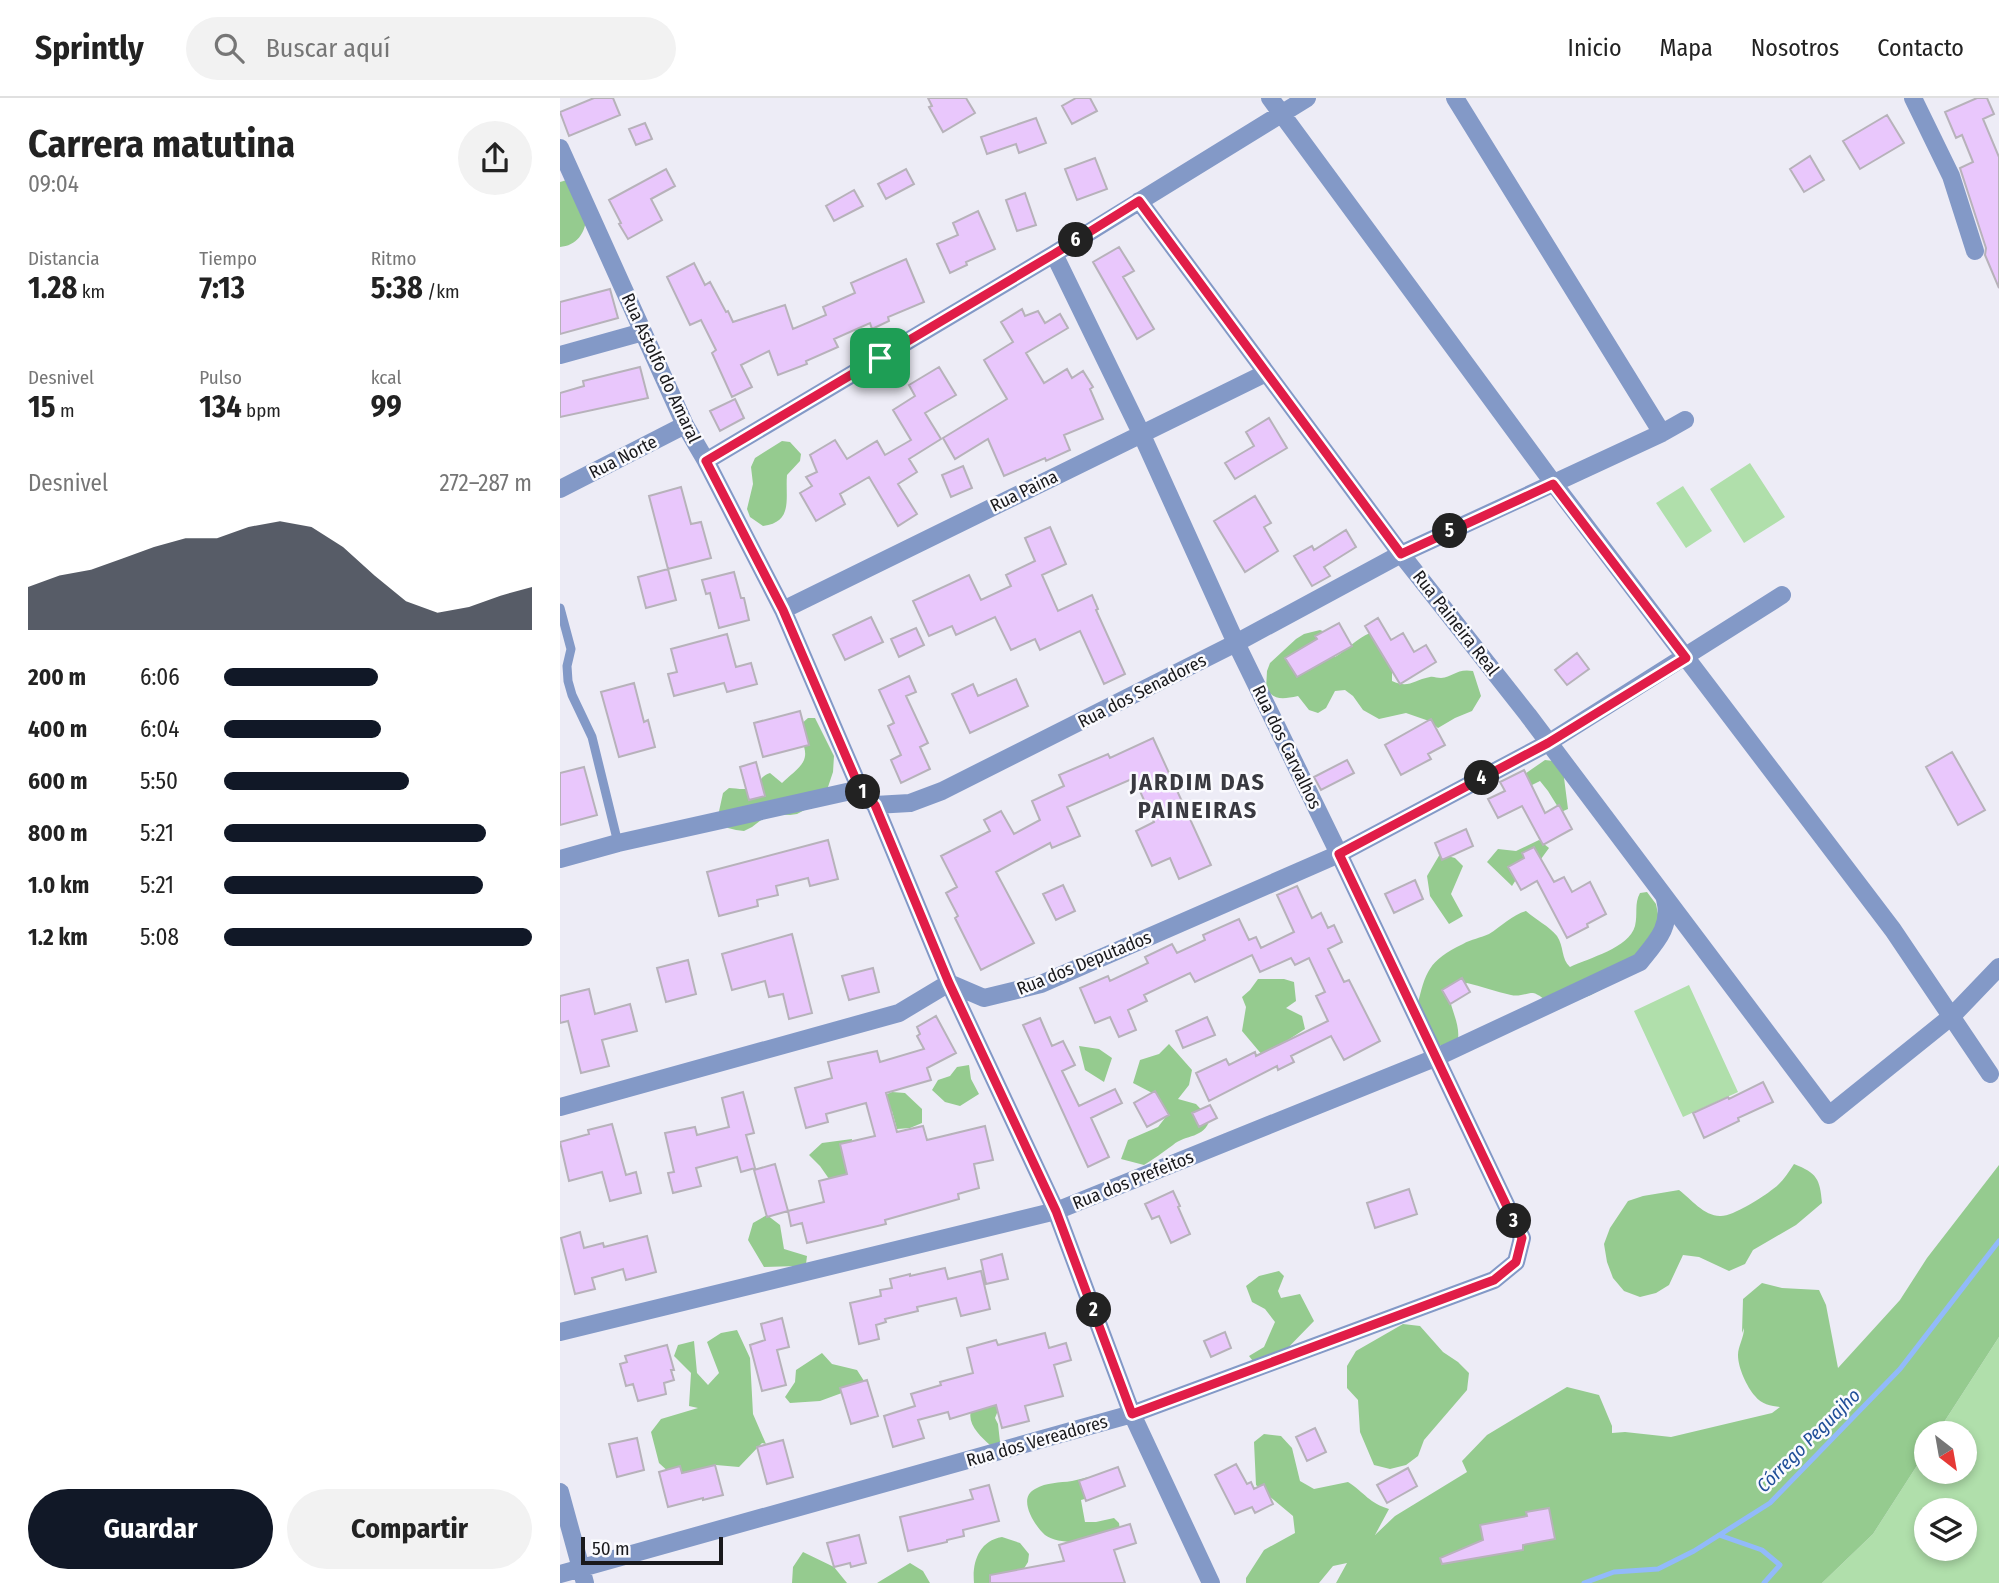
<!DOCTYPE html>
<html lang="es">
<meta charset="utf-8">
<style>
:root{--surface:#fff;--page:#f2f2f2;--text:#222;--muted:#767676;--line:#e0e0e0;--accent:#111827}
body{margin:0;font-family:"Fira Sans Condensed",sans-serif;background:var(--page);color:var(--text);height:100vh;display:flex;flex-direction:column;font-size:26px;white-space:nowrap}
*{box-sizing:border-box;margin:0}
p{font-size:23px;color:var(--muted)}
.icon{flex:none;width:38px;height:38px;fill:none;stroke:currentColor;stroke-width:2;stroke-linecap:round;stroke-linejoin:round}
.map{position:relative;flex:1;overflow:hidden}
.sheet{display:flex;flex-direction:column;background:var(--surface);width:560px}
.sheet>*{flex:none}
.needle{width:46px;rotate:149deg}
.tools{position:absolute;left:1354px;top:1323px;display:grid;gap:14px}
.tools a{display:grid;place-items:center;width:63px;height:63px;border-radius:50%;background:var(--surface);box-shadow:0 4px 10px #0003;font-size:35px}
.scale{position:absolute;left:21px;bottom:18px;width:142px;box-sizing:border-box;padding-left:7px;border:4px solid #19191c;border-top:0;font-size:19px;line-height:24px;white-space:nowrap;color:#19191c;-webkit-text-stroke:5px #fafafe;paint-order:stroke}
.pin{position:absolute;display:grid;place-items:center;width:60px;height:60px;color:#fff;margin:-30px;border-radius:14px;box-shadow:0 4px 10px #0006}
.km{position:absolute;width:35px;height:35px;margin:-18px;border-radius:50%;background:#222;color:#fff;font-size:19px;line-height:35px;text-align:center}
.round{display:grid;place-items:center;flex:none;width:74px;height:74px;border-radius:37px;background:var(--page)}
.summary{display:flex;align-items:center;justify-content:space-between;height:119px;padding:0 28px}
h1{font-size:38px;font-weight:700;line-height:52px}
.stats{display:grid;grid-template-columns:repeat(3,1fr);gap:10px;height:119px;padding:7px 28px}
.stats div{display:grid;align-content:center}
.stats b{font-size:30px;font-weight:700}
.stats small{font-size:19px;font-weight:400}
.stats p{font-size:19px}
.chart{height:196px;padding:14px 28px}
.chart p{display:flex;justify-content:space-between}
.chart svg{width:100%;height:126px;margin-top:7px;fill:var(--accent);opacity:.7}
.cta{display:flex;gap:14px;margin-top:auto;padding:14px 28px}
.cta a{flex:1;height:80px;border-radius:42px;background:var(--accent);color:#fff;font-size:28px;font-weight:700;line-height:80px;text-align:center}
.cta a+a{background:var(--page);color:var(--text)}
ul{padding:0 28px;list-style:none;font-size:23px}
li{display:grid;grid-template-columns:112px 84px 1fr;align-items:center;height:52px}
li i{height:18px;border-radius:9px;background:var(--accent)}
header{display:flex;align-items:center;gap:42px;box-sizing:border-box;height:98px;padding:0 35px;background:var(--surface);border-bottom:2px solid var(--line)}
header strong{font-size:33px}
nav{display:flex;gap:38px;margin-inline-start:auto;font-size:24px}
.search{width:490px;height:63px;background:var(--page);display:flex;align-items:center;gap:18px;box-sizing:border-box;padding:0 24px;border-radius:38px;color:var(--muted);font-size:26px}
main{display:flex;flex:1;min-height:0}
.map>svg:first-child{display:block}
.green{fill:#b0dfab;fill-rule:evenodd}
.forest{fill:#95cb8f}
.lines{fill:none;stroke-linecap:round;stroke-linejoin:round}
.stream{stroke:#92bafa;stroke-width:5}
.building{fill:#e9c7fc;stroke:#b7b2ba;stroke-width:2}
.lane{stroke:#8399c7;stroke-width:9}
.street{stroke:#8399c7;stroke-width:18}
.route-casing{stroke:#fff;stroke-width:14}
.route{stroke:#e11d48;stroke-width:9}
.labels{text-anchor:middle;stroke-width:5;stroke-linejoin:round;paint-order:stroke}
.street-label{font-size:18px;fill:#19191c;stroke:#fafafe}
.water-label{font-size:19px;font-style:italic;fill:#204e98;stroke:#fafafe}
.district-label{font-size:24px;font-weight:bold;letter-spacing:2px;fill:#393940;stroke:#fafafe}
</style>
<header>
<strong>Sprintly</strong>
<div class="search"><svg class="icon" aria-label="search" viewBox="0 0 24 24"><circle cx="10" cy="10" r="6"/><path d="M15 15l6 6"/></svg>Buscar aquí</div>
<nav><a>Inicio</a><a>Mapa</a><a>Nosotros</a><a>Contacto</a></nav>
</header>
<main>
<section class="sheet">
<div class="summary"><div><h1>Carrera matutina</h1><p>09:04</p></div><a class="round"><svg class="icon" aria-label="share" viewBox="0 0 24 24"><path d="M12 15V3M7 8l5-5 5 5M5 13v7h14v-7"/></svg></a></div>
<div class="stats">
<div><p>Distancia</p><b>1.28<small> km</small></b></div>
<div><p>Tiempo</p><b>7:13</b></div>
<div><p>Ritmo</p><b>5:38<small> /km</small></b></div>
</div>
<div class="stats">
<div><p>Desnivel</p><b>15<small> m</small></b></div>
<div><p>Pulso</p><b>134<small> bpm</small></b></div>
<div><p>kcal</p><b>99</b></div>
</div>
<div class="chart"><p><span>Desnivel</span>272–287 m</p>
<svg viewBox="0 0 160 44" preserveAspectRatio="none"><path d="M0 44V29L10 25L20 23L30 19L40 15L50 12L60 12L70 8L80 6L90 8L100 15L110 25L120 34L130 38L140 36L150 32L160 29V44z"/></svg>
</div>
<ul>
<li><b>200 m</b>6:06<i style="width:50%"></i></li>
<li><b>400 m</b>6:04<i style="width:51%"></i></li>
<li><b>600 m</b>5:50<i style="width:60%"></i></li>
<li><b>800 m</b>5:21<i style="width:85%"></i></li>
<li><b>1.0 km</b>5:21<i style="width:84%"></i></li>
<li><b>1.2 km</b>5:08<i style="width:100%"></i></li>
</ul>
<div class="cta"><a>Guardar</a><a>Compartir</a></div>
</section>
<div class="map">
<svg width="1439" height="1485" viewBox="0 0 1439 1485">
<rect width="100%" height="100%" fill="#edecf6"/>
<path class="green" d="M1190,365L1225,419L1184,445L1150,391Z
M1123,388L1152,433L1126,450L1096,405Z
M1129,887L1178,994L1123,1019L1074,913Z
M1439,1239V1485H1262L1313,1436L1367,1352V1374H1405V1335H1377ZM1367,1412H1405V1451H1367Z"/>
<path class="forest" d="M7,82C12,91 23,102 25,112C29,130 19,148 0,149V84Z
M222,343L230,344L241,356L240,363L227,377C225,400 234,424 203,428L190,419L187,411L193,386L191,369L195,360Z
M760,532C778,538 773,544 775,559C787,552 797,540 810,535L841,558L832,573V583C849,591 853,582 870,579C873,578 877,580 881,580C893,579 897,570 913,573L921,598L912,613L895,620L878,630L869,623L846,615L819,621L803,612L793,598L785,592L775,593L766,610L758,615L749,612L738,598C723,601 716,603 706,591L707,573L710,565L736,541L744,536Z
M248,620H255L274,658L273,674L265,698L260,704L237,716L230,717L212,716L205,719L192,729L184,733L176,732L168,730L161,726L158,718L163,695L169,690C176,690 186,693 192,689C201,685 200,678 210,675L222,685C228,679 239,671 243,664C252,648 229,634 248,620Z
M985,662L1002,664L1008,711L1001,714L988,693L980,683L970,688L962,678Z
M979,742L989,750L981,761L966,766L952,788L927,764L938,751L956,753Z
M880,756L895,760L903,768L891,796L903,818L889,826L870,798L867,778Z
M1087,794L1096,806L1099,821L1097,843L1068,877L1031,897L997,910C991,907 978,895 973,895C966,895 959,899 951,897C936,894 921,888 907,885L894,892L889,897C891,912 900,926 898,941L886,949L879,947L857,909C866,873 868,863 903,846C911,841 921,840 929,836C942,828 952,817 966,813C976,822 989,828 997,838C1004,848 1001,861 1010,869C1029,860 1069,850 1075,828C1078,816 1074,806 1080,795Z
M698,881H724L734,884L736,903L726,910L742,918L745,931L703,958L682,933L686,909L682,899L690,892Z
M609,946L632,972L629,987L618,1001L636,1006L650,1021C644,1041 626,1036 613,1047C603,1054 594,1061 584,1067L561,1061L568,1042L598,1029L605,1020L598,998L573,985L580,962L599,956Z
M519,948L539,951L552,960L544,984L525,972Z
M409,967L411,981L419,996L400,1008L385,1004L372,992L378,982L390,978L397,969Z
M332,994L345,995L362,1011V1025L350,1030L337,1031L332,1013L319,1008L323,998Z
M292,1041L288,1081L274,1088L260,1068L249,1057L262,1045Z
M1234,1066C1257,1075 1260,1081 1262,1105L1236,1127L1193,1152L1185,1166L1169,1173L1139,1159L1123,1157L1109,1187L1096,1195L1080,1199L1064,1193L1053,1180L1047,1164L1044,1146L1050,1130L1068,1103L1083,1098L1119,1092C1131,1101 1144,1118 1160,1118C1172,1119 1203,1099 1213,1091C1222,1085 1228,1075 1234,1066Z
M1439,1067V1239L1377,1335H1367V1352L1313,1436L1262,1485H776L787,1465L773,1468L759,1485H686V1480L704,1452L735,1435L733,1418L696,1387L694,1344L704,1336L721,1338L732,1350L740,1383L754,1391L788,1384C805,1395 809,1405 829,1411L815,1437L835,1418L907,1374L902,1363L927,1337L1007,1289L1039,1297L1052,1328V1335L1065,1334L1111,1339L1212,1315L1220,1309C1211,1308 1201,1306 1195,1298C1187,1289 1178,1270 1178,1257C1178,1248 1184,1240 1184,1230L1182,1235L1183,1201L1202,1185L1222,1190L1259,1192L1266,1207L1278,1270L1340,1202L1367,1160Z
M207,1117L220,1127L224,1151L247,1158L246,1166L238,1168L204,1169L188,1142L193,1125Z
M719,1173L724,1178L718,1193L721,1200L740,1196L754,1223L718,1260L696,1267L689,1258L704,1249L715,1224L705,1211L692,1204L686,1188L699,1178Z
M843,1226L860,1228L883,1254L898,1264L909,1275L907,1292L864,1342L858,1358L846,1367L830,1371L814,1367L800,1334L798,1302L787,1290V1268L796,1253Z
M177,1232L190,1260L193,1316L206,1346L202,1345L179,1369L156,1367L143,1372L111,1376L99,1365L91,1334L101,1321L138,1310L129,1308L131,1275L114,1258L118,1247L134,1243L137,1275L148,1287L159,1275L147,1244L161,1235Z
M262,1255L272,1266L297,1272L304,1283L301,1288L260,1303L230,1305L225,1299L235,1284L236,1272Z
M425,1295L439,1310L435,1320L438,1326L440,1344L430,1347C421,1339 407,1326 411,1313C413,1307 421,1300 425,1295Z
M528,1379L535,1380L528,1400L521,1402L525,1424H536L554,1420L559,1425L560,1432C547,1436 525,1445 512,1444C504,1444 492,1442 485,1437C474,1427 457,1400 475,1391C487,1384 499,1385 512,1383C518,1382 523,1380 528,1379Z
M442,1439L460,1445L469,1456L468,1464L455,1485H414C412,1464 419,1443 442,1439Z
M243,1454L274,1469L287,1485H232L233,1469Z
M350,1465L363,1473L370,1485H317Z"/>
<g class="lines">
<path class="stream" d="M1159,1437L1202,1452L1220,1467L1204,1485
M1024,1485L1054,1474L1098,1471L1134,1453L1210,1405L1340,1271L1439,1143"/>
</g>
<path class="building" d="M34,0H53L60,17L9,38L0,14Z
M368,0H406L415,15L383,34L369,9L372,8Z
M516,0H530L537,13L512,26L502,8Z
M1417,0H1427L1434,16L1423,21L1439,59V190L1425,157L1426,150L1400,70L1413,64L1402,37L1396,40L1385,14Z
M1327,17L1344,45L1300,71L1283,43Z
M476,20L486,45L459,55L456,46L427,56L421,39Z
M85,25L92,41L76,47L69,31Z
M1250,58L1264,82L1244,94L1230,71Z
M535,60L547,91L517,102L505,71Z
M106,71L115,88L91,101L102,122L68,141L59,126L61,125L49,102Z
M346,71L354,86L326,101L318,86Z
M294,92L303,108L274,123L266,108Z
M465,95L476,127L457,133L446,102Z
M418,113L435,151L406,164L407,167L390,175L377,146L398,137L393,125Z
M559,149L574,173L563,179L594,231L577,241L533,164Z
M346,161L364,204L328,219L329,223L312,231L310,225L274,241L278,249L246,263L247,266L218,277L209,253L181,267L192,289L172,299L152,255L156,252L141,222L130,227L107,179L134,165L145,187L150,184L166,214L168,213L173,224L225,207L233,231L266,217L263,209L295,195L291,185Z
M50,191L58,220L0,236V204Z
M462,211L465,218L478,213L485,225L500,216L508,230L466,255L484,285L507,271L512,280L523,273L533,289L530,291L543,321L504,337L510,352L486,363L485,360L444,378L428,341L395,361L383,340L447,301L424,262L453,244L441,224Z
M80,269L88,300L0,319V295L24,288L23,283Z
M379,269L396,297L365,315L381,341L349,361L357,374L338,386L357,416L338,428L309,379L280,396L285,406L256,423L240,395L252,388L246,379L257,374L250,357L275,342L287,361L317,343L325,357L351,342L333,312L355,298L349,287Z
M175,301L184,320L160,333L150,313Z
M709,320L727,350L675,381L665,365L694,348L686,334Z
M403,368L412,390L391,399L382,377Z
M121,389L131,426L141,424L151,460L108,471L89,398Z
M695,398L711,425L704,429L718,453L685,474L654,423Z
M490,429L506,466L482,477L498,513L532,497L538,511L536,512L565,576L544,586L520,533L480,552L475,541L451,552L435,519L396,537L392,528L369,538L353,503L409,477L421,502L451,488L446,477L475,463L465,440Z
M786,432L796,449L764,469L770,478L752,488L734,458L752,448L754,452Z
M108,471L116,502L86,510L78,479Z
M174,474L181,500H184L189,522L159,530L150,495L146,496L142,482Z
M311,519L323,544L285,562L273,537Z
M818,520L831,542L843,535L854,554L866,547L876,564L840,586L805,528Z
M779,525L792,548L737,579L725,560L757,541L755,538Z
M356,530L364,547L339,559L331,541Z
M167,536L176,569L191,565L197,586L167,594L164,585L114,598L108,576L117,574L111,551Z
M1017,555L1029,571L1007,587L995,572Z
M349,578L356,594L346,598L368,645L360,649L370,671L341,685L331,662L341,657L328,628L334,625L319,592Z
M456,581L468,608L410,635L392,596L413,586L418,598Z
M74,585L84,624L88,622L95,649L59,659L41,594Z
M240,613L249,647L203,659L194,625Z
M871,621L885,647L868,656L871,661L841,677L825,647Z
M593,640L651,767L619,781L610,760L592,768L576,733L594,724L574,680L507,709L520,738L492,750L490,745L436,774L474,845L421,872L395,820L398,818L386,795L397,789L381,758L430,733L424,722L441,713L454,736L480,722L472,703L504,688L499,677L548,656L550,660Z
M1392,654L1425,712L1398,727L1366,669Z
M787,662L794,675L761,692L754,679Z
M196,664L205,698L189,702L180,669Z
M24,669L37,717L0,727V675Z
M964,672L985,715L999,707L1012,731L983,747L962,708L938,720L928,701L945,693L940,684Z
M906,731L913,748L882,762L875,745Z
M268,742L278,781L250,788L248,780L216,788L218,797L197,802L198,808L159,818L147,774Z
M974,749L994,784L1004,779L1012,794L1030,784L1046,816L1027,826L1028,829L1007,840L977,783L961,792L948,769L964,760L962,755Z
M855,782L863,801L834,815L825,796Z
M503,787L515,813L496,822L483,796Z
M737,788L752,820L761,815L768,830L774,827L782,844L768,851L784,884L789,882L820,943L784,962L771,938L731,958L734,964L718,972L717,968L649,1003L636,975L666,961L669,967L695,954L696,958L768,923L756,898L765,894L749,860L735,867L731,860L700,874L692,857L635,884L630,875L584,897L587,903L568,912L576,932L559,939L550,919L535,925L520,890L548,878L550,883L588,865L585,859L612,846L617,855L645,842L643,837L679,821L689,842L696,839L701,850L734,834L717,797Z
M232,836L252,915L229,921L223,896L209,899L205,883L172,892L162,856Z
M128,862L136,896L106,904L97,870Z
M313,870L319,894L289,902L282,878Z
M902,880L910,894L890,906L882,892Z
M29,891L35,916L70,906L77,933L42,942L49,968L21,975L8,923L0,925V898Z
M376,918L396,955L367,970L371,982L326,995L337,1034L363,1028L367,1042L425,1028L433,1062L414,1066L419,1090L398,1096L399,1101L325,1122L326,1126L247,1145L242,1125L231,1128L228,1113L264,1104L259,1083L287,1076L280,1046L315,1038L306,1005L266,1016L268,1024L246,1030L235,990L272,980L268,964L317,953L320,964L364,951L357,938L360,936L357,929Z
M647,919L655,937L623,950L616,933Z
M480,920L492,948L503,943L515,967L502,973L519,1008L555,991L562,1005L531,1020L549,1059L528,1069L463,927Z
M1203,984L1213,1004L1178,1020L1179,1023L1144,1040L1133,1015L1168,999L1169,1001Z
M595,993L609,1017L587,1029L574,1005Z
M183,994L194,1035L186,1037L195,1070L181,1074L177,1059L136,1070L141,1088L113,1095L108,1075L114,1074L105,1035L135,1029L137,1037L169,1029L162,1000Z
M650,1007L657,1020L639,1029L632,1015Z
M52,1026L66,1077L76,1074L81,1095L50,1103L42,1074L9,1083L0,1044L29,1036L28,1032Z
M215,1066L228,1113L207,1119L194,1072Z
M849,1091L857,1116L815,1130L807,1105Z
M613,1093L620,1108L618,1109L630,1136L611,1145L599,1118L592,1121L585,1106Z
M20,1134L24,1150L43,1145L44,1149L87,1138L96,1174L66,1182L63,1171L32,1180L35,1191L15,1196L1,1140Z
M442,1156L448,1181L426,1186L421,1162Z
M385,1170L388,1181L421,1173L430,1211L401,1218L396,1200L357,1209L358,1213L325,1221L326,1224L316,1227L319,1241L299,1246L290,1205L321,1198L320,1192L332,1190L330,1181L350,1176V1178Z
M222,1220L229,1249L217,1252L226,1287L202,1293L190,1247L205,1242L201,1226Z
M665,1234L671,1250L651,1259L644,1243Z
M485,1235L489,1250L506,1245L511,1262L494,1267L503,1298L465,1308L469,1323L442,1330L436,1307L390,1321L388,1314L358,1322L364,1340L333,1349L324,1318L355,1308L351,1296L381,1287L380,1284L413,1275L407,1250L436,1242L438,1247Z
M107,1247L114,1272H111L114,1282L104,1285L106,1296L78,1303L73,1286L66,1288L60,1266L67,1264L65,1258Z
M307,1282L318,1318L291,1326L280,1290Z
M755,1330L766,1354L747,1363L736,1339Z
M77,1340L84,1372L57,1379L49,1346Z
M223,1342L233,1379L207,1386L197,1349Z
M676,1366L687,1386L691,1384L694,1391L704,1386L713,1406L695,1415L692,1409L675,1416L655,1377Z
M155,1367L163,1397L143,1402V1400L108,1409L99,1374L120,1368L122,1375Z
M558,1369L565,1388L526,1403L519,1383Z
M848,1370L857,1388L827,1405L817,1387Z
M429,1387L439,1423L403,1432L404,1438L387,1442V1444L348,1453L340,1419L413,1401L410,1392Z
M989,1410L995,1441L963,1447V1452L882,1466L880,1460L923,1442L920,1427L967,1418L966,1414Z
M570,1426L576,1445L554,1452L565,1485H430V1477L504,1463L499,1447Z
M299,1437L306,1465L291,1469L290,1465L274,1469L267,1445Z"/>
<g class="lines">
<path class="lane" d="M0,510L11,551L7,568L8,583L12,597L32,639L58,745"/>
<path class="street" d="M710,0L994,386L1333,832L1430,976
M895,0L1102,335L1125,322
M1353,0L1391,78L1415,153
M0,50L125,327L146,363L223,512L300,691L315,707L389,885L496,1113L572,1316L651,1485
M579,103L841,456L968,617L1269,1017L1392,918L1439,869
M0,257L83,234
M146,363L494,156L747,0
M0,391L125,327
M223,512L706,275
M315,707L350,705L382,693L676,545L841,456L1102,335
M0,761L58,745L300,691
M0,1009L339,915L389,885L424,900L481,886L779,756L988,645L1222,497
M0,1234L496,1113L875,960L1080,864C1097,843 1112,828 1105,801
M0,1394L25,1485
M0,1476L572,1316L934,1182L956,1164L962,1140L779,756L676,545L581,335L494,156"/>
</g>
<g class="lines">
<g class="route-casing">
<path id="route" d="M579,103L841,456L993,386L1126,560L988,645L779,756L962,1140L956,1164L934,1182L572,1316L496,1113L389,885L315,707L300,691L223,512L146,363L494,156Z"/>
</g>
<use href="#route" class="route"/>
</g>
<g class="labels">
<g class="street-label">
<text transform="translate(101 270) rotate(65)" y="6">Rua Astolfo do Amaral</text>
<text transform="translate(63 359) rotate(-27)" y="6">Rua Norte</text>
<text transform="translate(464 393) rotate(-26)" y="6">Rua Paina</text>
<text transform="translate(896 525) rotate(52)" y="6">Rua Paineira Real</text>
<text transform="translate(582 593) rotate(-27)" y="6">Rua dos Senadores</text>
<text transform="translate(727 649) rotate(64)" y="6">Rua dos Carvalhos</text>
<text transform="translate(524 865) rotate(-22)" y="6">Rua dos Deputados</text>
<text transform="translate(573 1082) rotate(-22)" y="6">Rua dos Prefeitos</text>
<text transform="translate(477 1343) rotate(-16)" y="6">Rua dos Vereadores</text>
</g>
<g class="water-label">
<text transform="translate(1248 1342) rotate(-45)" y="7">Córrego Peguajho</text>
</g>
<g class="district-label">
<text x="638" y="692">JARDIM DAS<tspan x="638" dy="28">PAINEIRAS</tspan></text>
</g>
</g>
</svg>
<div class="tools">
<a><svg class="needle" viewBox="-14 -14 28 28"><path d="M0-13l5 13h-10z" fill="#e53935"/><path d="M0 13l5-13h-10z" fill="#767676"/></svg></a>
<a><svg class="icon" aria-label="layers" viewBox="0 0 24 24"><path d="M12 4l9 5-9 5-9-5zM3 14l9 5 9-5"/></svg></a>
</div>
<div class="scale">50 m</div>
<div class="pin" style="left:320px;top:260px;background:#1e9e55"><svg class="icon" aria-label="arrive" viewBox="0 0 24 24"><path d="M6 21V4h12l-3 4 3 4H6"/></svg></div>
<b class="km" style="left:303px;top:694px">1</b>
<b class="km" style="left:534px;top:1212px">2</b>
<b class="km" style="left:954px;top:1123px">3</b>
<b class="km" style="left:922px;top:680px">4</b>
<b class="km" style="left:890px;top:433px">5</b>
<b class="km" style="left:516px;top:142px">6</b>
</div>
</main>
